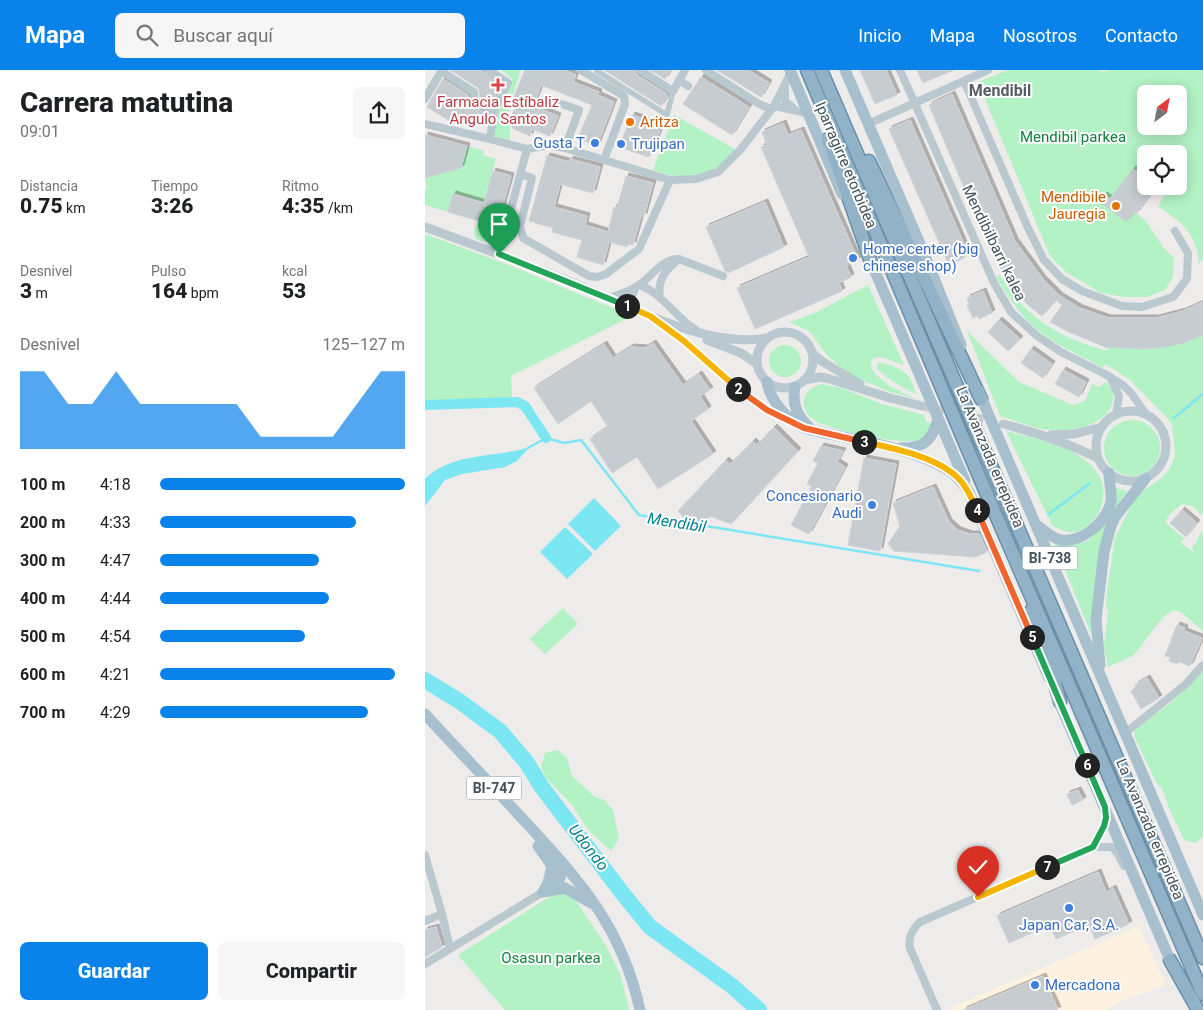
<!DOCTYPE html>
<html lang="es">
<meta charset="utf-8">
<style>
:root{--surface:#fff;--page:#f6f6f6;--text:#202124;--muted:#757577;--accent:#0983ea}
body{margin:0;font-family:Roboto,sans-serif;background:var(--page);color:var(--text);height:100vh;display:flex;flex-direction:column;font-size:19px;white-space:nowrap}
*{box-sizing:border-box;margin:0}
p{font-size:16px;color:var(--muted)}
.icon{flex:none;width:28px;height:28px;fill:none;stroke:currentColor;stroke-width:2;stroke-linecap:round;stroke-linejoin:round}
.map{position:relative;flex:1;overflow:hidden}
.details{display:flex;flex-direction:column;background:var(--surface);width:425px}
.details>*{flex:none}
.needle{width:32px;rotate:32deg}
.controls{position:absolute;left:712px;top:15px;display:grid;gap:10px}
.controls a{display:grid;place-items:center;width:50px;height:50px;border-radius:8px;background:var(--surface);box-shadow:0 2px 12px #0003;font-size:25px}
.pin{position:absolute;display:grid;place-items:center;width:42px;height:42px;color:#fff;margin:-51px -21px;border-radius:50% 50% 50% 0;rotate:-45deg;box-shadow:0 0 5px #0007}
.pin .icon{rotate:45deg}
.km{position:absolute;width:25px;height:25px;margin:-12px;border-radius:50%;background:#222;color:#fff;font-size:14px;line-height:25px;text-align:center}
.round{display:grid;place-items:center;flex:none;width:52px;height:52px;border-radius:8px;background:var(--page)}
.summary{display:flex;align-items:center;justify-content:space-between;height:85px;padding:0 20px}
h1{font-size:28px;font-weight:800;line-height:38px}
.figures{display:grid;grid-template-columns:repeat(3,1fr);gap:8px;height:85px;padding:5px 20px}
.figures div{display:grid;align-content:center}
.figures b{font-size:21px;font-weight:800}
.figures small{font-size:14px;font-weight:400}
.figures p{font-size:14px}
.chart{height:140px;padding:10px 20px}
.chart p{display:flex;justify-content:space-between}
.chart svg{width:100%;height:90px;margin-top:5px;fill:var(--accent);opacity:.7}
.button{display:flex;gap:10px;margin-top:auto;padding:10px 20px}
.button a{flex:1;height:58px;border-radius:8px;background:var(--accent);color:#fff;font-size:20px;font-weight:800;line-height:58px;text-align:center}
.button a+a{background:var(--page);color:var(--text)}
ul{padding:0 20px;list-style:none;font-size:16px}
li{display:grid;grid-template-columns:80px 60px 1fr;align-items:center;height:38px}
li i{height:12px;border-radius:6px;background:var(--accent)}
header{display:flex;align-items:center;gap:30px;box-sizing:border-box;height:70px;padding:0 25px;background:var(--accent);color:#fff}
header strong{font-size:24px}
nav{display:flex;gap:28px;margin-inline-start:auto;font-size:18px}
.search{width:350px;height:45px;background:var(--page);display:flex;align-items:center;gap:12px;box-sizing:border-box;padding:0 18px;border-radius:8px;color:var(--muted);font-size:19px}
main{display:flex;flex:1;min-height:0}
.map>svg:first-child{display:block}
.commercial{fill:#fdf2e0}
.green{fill:#b3f2c5;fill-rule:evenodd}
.water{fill:#7ce6f3}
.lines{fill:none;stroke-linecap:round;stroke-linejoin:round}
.stream{stroke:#7ce6f3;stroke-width:2.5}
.canal{stroke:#7ce6f3;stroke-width:10}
.river{stroke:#7ce6f3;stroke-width:16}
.building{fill:#c7ccd1;stroke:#ced2d8;filter:url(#shadow)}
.tertiary-tunnel{stroke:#ccccce;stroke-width:9;stroke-dasharray:9 4.5;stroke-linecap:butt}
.trunk-casing{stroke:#698fab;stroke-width:15}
.pedestrian{stroke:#bac8d0;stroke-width:5.5}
.minor{stroke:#bac8d0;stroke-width:8}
.tertiary{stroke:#bac8d0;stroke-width:9}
.primary{stroke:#a8bfce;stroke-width:11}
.trunk{stroke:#92b2c7;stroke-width:12}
.split-1-casing{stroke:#fff;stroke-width:10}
.split-2-casing{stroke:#fff;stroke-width:10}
.split-3-casing{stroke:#fff;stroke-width:10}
.split-4-casing{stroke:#fff;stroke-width:10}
.split-5-casing{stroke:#fff;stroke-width:10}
.split-6-casing{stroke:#fff;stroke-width:10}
.split-7-casing{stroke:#fff;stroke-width:10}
.split-8-casing{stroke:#fff;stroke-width:10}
.split-1{stroke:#22a559;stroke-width:6}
.split-2{stroke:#f5b400;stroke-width:6}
.split-3{stroke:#f0652b;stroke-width:6}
.split-4{stroke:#f5b400;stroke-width:6}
.split-5{stroke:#f0652b;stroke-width:6}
.split-6{stroke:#22a559;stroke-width:6}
.split-7{stroke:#22a559;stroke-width:6}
.split-8{stroke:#f5b400;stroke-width:6}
.health-dot{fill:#e0444e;stroke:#fff;stroke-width:2}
.food-dot{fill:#e8710a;stroke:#fff;stroke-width:2}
.shop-dot{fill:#3f7fe0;stroke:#fff;stroke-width:2}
.labels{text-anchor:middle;stroke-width:4;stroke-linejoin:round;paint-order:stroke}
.shield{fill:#fff;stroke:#7b858c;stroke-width:1}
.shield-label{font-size:14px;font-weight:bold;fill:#42515a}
.health-label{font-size:15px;fill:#be3a42;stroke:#fff}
.food-label{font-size:15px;fill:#c56008;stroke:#fff;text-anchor:start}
.park-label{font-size:15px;fill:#0e803b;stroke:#fff}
.shop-label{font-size:15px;fill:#366cbe;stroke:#fff;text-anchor:start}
.street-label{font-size:15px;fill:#42515a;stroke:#fff}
.neighbourhood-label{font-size:16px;font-weight:bold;fill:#575d61;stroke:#fff}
.water-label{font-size:16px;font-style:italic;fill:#03818f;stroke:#fff}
</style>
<header>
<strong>Mapa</strong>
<div class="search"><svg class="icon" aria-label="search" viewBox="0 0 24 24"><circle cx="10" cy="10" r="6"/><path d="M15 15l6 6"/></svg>Buscar aquí</div>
<nav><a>Inicio</a><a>Mapa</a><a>Nosotros</a><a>Contacto</a></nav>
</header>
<main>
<section class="details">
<div class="summary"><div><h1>Carrera matutina</h1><p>09:01</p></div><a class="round"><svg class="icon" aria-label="share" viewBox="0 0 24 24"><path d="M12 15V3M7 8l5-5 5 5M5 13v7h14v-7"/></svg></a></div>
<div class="figures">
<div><p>Distancia</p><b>0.75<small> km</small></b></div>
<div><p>Tiempo</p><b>3:26</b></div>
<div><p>Ritmo</p><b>4:35<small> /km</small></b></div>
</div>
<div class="figures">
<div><p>Desnivel</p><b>3<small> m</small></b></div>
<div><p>Pulso</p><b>164<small> bpm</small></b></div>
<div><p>kcal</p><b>53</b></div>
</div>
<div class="chart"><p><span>Desnivel</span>125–127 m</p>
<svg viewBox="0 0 160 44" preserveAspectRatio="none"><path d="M0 44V6L10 6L20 22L30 22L40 6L50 22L60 22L70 22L80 22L90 22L100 38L110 38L120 38L130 38L140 22L150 6L160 6V44z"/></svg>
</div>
<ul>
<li><b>100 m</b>4:18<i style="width:100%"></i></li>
<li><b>200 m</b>4:33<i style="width:80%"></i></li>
<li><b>300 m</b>4:47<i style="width:65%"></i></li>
<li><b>400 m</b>4:44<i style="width:69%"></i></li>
<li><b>500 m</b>4:54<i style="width:59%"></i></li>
<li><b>600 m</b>4:21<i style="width:96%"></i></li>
<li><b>700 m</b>4:29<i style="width:85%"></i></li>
</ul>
<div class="button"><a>Guardar</a><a>Compartir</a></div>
</section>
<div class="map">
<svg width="778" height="940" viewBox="0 0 778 940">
<defs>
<filter id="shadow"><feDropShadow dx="3" dy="-3" stdDeviation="0" flood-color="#0004"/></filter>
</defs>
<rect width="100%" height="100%" fill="#eeebeb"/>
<path class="commercial" d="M714,856L741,915L696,931L682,940H528L527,937Z"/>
<path class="green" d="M77,0H96L84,37L85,70L69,66L68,46L80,29L87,9Z
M583,0H672L677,2L685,0H778V190L775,191V196C773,191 773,185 772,180C765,157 751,149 733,136L741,123L732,116H754V84H721V108L708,99L688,126L720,150L738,177L749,188L748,207L740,220L721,227H699L676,223L641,202L625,186L553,12ZM721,24H754V56H721Z
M249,45L310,79C288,109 261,113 228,100Z
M42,76L59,81L58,85L71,89L59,131L58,132L28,124L23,142L0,135V119H2L0,104L10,105L36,98Z
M51,155L69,160L76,158C70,174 42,178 51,155Z
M0,164L81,194L207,246L86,306L87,327L0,334Z
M575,205C601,248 635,269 683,281V277L759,273L778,265V446L767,436L757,434L745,444L740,452L760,469L755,472L769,483L767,477C773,472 773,465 778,460V561L756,542L748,540L739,546L709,585L683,597L679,575L683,543L681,534L682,521L690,468L707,434L716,422L737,408L745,398L750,386L748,362L747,355L742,348L704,309L680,294L678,298C652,283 620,271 600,248C589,236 580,222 571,207Z
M443,215L479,295L455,287L449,288L446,292V298C457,314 475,322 492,329L465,322L432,308L415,297L402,285L384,261L364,252L390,243Z
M542,261L594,312L648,335L660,331L667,314L674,317L681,312L688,321C692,357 643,364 616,359C603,356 589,350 575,346Z
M344 291a16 16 0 1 1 32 0a16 16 0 1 1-32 0Z
M452,293C463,292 479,299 485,308C488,313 489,319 491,324C476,317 464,310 452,299Z
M396,314L417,318L457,334L499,345L501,352L506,353C506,359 501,367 497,369C482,377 403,360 389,350C372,339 377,319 396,314Z
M679 378a28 28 0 1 1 56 0a28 28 0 1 1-56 0Z
M581,361C611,369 643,374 666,395C683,411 682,437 666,453C661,457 655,461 649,462C641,463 634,459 627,455Z
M688,417L702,421L692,437L668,569L628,470C635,471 644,474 651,474C677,473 682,436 688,417Z
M138,538L153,554L120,584L105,569Z
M778,601V767L770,773L759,770L744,738L737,718L732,714L709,666L711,659L749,630Z
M133,680L142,688L147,706L170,727L179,730L188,740L194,769L186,781L164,761L147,735L121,708L116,697L120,683Z
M129,824H140L151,831L180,874L195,903L204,940H80L33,885Z"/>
<path class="water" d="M105,377L92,391L80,397L37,404L20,410L0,436V409C27,382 71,388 105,377Z
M169,428L196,456L170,481L143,454Z
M140,457L168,484L142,509L115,482Z"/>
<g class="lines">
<path class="stream" d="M749,348L778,324
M103,378L121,368L139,373L156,370L214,445L554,501
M624,444L665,413"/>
<path class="canal" d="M0,335L92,332L100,336L121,368"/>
<path class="river" d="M0,610L34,631L75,661L102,693L116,716L198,824L225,857L307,916L334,940"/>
</g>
<path class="building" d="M25,0H56L76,15L66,33L55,27L54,20L52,17Z
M100,0H139L151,5L148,12L174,22L173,25L189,32L172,76L153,68L167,35L116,15L108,36L133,46L125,66L107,59L105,66L87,58L91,47L87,45L93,29L89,27Z
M179,0H209L212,5L242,24V26L236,36Z
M225,0H245L240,9Z
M292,0H323L344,13L336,27Z
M435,0H461L472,25L450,34Z
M492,0H529L498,13Z
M276,7L324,37L307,65L258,34Z
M18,9L43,25V30L46,35L63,44L58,55L37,44L34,48L32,47L30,49L27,47L25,51L2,37Z
M527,24L590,171L618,209L635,226L655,238L683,248H731L758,241L778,232V265L759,273L740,277L716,279L680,277L644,262L625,252L637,235L631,230L617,246L604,236L586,216L568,186L504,35Z
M207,45L216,48L235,60L224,87L194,77Z
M485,50L542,181L539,188L524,195L464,59Z
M358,53L363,65L376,60L433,190L421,195L426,207L414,213L417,221L330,259L312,218L384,187L336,77L342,75L337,62Z
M0,65L42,76L36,98L0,108Z
M122,86L145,92V89L175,97L168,123L135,114L129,137L162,146L160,155L183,162L189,137L192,138L201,106L228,113L219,146H216L208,175L203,174L202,177L184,172L178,195L152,187L157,170L127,162L128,158L104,151Z
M708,99L721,108V116H732L711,144L709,141L701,152L674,131L679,125L685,129Z
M68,101L86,106L72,156L23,142L28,124L59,133Z
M340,132L359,177L303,203L300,201L281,157Z
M558,221L567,243L554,249L553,246L548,248L542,235L544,234L542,228Z
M574,250L595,269L583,281L563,262Z
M228,273L258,315L274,304L285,320L275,326L283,339L266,351L288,384L233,419L212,387L187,403L165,369L183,357L166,331L133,354L109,318L179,274L188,288L206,277L220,278Z
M606,279L627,294L618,308L596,293Z
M638,300L661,312L654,327L630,314Z
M349,357L373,381L306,454L285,446L278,454L262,451L253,441L301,390L305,394L328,371L332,375Z
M396,376L418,381L412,392L420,397L384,464L366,455L387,416L382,414L393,393L388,391Z
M439,388L471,394L455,481L423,475Z
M508,417L524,452L533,460L545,464H554L562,482L550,487L469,481L463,474L475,456L468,433Z
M757,440L772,453L761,467L745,453Z
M752,555L760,558L759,561L777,568L765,596L754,592L752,594L744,591L745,587L740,586Z
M722,608L734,628L716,639L706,621L711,617L710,615Z
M653,720L658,730L647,735L642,724Z
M673,802L681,822L688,818L704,854L670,869L664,855L631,869L624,855L584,873L572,846Z
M11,857L17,877L0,887V860Z
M618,906L633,940H538L576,924Z"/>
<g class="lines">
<path class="tertiary-tunnel" d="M497,336L570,352"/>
<g class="trunk-casing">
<path id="trunk" d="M382,0L554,406L778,924
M396,0L778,888
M403,69L446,192
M444,91L556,329
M606,541L623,587L635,632
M745,890L773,940"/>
</g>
<path class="pedestrian" d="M172,1L242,45L248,21"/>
<path class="minor" d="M64,0L83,13L69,41L65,69
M156,0L199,26L200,34L179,90
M215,0L248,21L260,0
M281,0L334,34L346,39
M475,0L569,213L586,242L611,265L636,282L680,304L699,316L706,323L721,344
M16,1L49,22V30L69,41
M254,10L263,16
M539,11L603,158L619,190L637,209L657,221L697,236L717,237L748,227L762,209L763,183L750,161
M360,18V31L371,40
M0,29L17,0
M125,30L154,40L140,78
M349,36L382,43
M0,54L65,69L102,79L124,75L140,78L245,110L271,109L293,102L316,79L349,36L366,2
M443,54L563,0
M96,104L107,108L95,156L98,168L164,206L172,207L181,204L214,179L245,110
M74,184L102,79
M215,215C238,224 250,247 271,260
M235,227C232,210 241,199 254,189
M184,228C192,225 201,223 209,218C226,210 234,189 254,189L298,206
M203,237L210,218
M232,251C241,258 251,264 260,271C293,300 322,334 364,350
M687,311L694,326L691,345
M699,664L761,614L778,595
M668,777L679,756L681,744
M0,785L17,844L25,878
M0,851L17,844
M0,894L118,822
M512,940L485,878C483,867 487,860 495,852L668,777H687L693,784L699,796"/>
<path class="tertiary" d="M0,157C49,175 98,193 146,212C203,235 281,279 342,268
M332 290a28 28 0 1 1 56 0a28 28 0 1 1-56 0Z
M282,270L316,283L331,293
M387,283L398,292L435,314
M380,310L395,307L405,309L465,328L497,336
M671 376a35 35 0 1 1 70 0a35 35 0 1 1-70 0Z
M578,354C613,363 641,372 673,388
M626,365L649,364L677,357"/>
<path class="primary" d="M365,0L417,124
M420,0L498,181L536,275
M443,185L540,411
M342,312C345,331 362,349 379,358C426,371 480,374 523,400C532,405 538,414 544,422L624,608
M370,317C367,333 371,346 384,357
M553,320L778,845
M476,378C499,378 507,371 513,349
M613,456C620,461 627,468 636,470C658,473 682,451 686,431C687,423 684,412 684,403
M675,595L671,550L679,482L685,459L690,447L720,409
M631,625L748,897
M0,644C31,678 63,711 94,745C152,808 196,853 215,940
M113,776L127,796L123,813L118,822
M129,819L135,808L137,792
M118,822L140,818L166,833"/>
<use href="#trunk" class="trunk"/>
</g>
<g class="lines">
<g class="split-1-casing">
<path id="split-1" d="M74,184L202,236"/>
</g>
<g class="split-2-casing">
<path id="split-2" d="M202,236L225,246L259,271L313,319"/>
</g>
<g class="split-3-casing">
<path id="split-3" d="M313,319L342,340L379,358L439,372"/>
</g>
<g class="split-4-casing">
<path id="split-4" d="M439,372C468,378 514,387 535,410C543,419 547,429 552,440"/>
</g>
<g class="split-5-casing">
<path id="split-5" d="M552,440L607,567"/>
</g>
<g class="split-6-casing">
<path id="split-6" d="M607,567L662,695"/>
</g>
<g class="split-7-casing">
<path id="split-7" d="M622,797L668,777L679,756L681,748L680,737L662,695"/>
</g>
<g class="split-8-casing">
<path id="split-8" d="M553,827L622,797"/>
</g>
<use href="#split-1" class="split-1"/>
<use href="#split-2" class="split-2"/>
<use href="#split-3" class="split-3"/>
<use href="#split-4" class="split-4"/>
<use href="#split-5" class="split-5"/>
<use href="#split-6" class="split-6"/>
<use href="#split-7" class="split-7"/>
<use href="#split-8" class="split-8"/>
</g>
<path class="health-dot" d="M70.5 7.5h5v5h5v5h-5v5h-5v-5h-5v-5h5z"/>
<g class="food-dot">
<circle cx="205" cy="52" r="5"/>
<circle cx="691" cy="136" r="5"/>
</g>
<g class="shop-dot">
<circle cx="170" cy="73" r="5"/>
<circle cx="196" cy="74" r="5"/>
<circle cx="428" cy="188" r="5"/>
<circle cx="447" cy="435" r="5"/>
<circle cx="644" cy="838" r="5"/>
<circle cx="610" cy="915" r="5"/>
</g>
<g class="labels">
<g class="shield">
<rect x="597.5" y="476.5" width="55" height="23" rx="4"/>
<rect x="41.5" y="706.5" width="55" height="23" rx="4"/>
</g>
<g class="shield-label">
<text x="625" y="493">BI-738</text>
<text x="69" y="723">BI-747</text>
</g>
<g class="health-label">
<text x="73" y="37">Farmacia Estíbaliz<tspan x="73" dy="17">Angulo Santos</tspan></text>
</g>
<g class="food-label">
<text x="215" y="57">Aritza</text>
<text x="681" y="132" text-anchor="end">Mendibile<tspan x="681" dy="17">Jauregia</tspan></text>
</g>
<g class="park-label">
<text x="648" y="72">Mendibil parkea</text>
<text x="126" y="893">Osasun parkea</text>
</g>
<g class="shop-label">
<text x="160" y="78" text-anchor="end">Gusta T</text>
<text x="206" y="79">Trujipan</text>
<text x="438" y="184">Home center (big<tspan x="438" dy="17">chinese shop)</tspan></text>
<text x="437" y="431" text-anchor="end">Concesionario<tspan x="437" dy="17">Audi</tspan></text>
<text x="644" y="860" text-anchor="middle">Japan Car, S.A.</text>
<text x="620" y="920">Mercadona</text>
</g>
<g class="street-label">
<text transform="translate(421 95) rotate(67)" y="5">Iparragirre etorbidea</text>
<text transform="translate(569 173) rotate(64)" y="5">Mendibilbarri kalea</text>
<text transform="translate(565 387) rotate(67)" y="5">La Avanzada errepidea</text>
<text transform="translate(725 759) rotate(67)" y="5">La Avanzada errepidea</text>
</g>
<g class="neighbourhood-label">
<text x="575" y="26">Mendibil</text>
</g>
<g class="water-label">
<text transform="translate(252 452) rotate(9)" y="6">Mendibil</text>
<text transform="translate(164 777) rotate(52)" y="6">Udondo</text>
</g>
</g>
</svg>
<div class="controls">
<a><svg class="needle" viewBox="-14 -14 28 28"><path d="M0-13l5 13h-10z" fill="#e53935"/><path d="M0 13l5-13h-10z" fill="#757577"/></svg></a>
<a><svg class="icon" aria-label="locate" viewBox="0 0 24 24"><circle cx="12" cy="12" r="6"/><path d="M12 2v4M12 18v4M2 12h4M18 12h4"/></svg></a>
</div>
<div class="pin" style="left:74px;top:184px;background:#1e9e55"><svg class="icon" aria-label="arrive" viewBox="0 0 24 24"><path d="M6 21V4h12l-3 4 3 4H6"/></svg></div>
<div class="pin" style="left:553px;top:827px;background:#d93025"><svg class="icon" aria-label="check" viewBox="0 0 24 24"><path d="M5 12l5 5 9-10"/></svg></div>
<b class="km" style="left:202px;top:236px">1</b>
<b class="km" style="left:313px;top:319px">2</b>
<b class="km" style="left:439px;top:372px">3</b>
<b class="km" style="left:552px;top:440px">4</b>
<b class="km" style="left:607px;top:567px">5</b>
<b class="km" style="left:662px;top:695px">6</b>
<b class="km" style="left:622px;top:797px">7</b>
</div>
</main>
